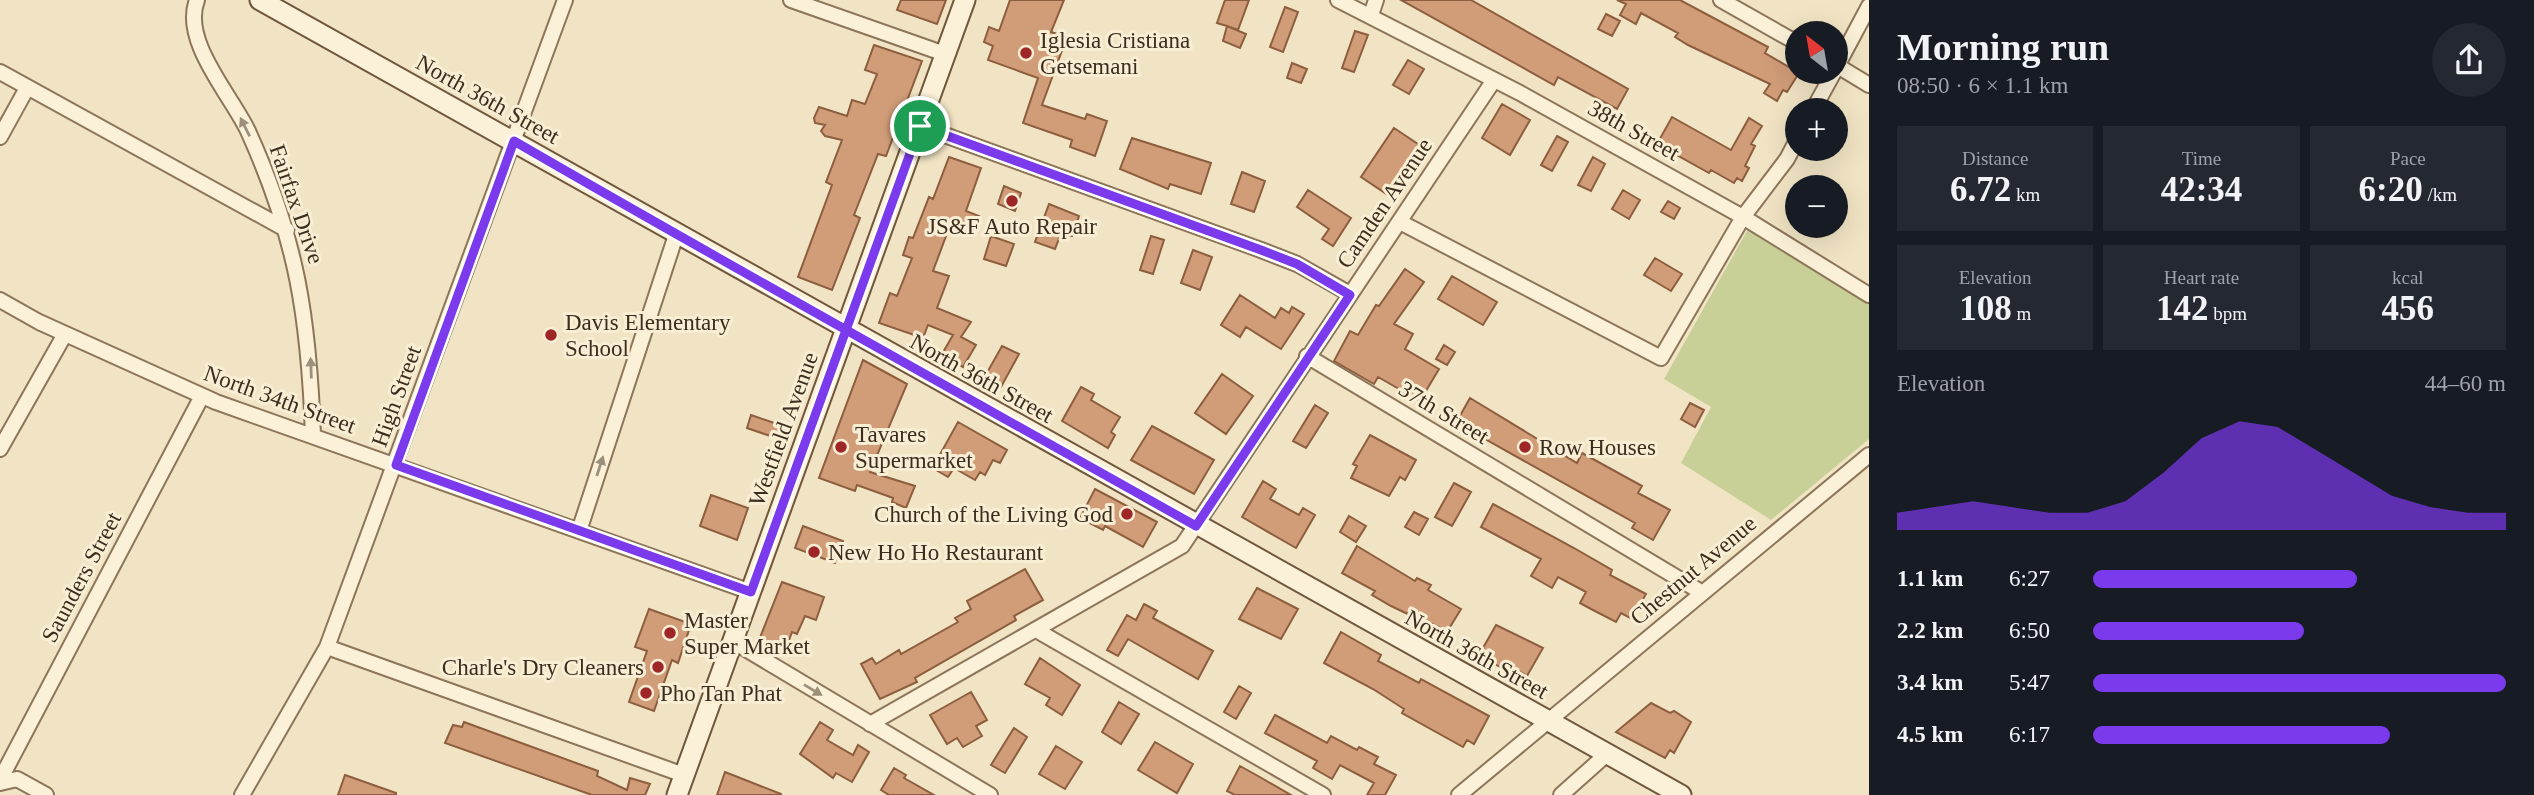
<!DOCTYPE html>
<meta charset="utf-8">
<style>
:root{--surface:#171b24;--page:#242831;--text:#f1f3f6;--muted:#9ea1a6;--accent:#7c3aed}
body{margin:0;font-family:Georgia,serif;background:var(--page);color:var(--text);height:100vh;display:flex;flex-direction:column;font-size:26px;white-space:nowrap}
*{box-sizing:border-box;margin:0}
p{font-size:23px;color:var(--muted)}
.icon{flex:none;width:38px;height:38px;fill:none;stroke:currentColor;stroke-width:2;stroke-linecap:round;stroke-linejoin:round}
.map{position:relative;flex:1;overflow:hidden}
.drawer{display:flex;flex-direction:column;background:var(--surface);width:665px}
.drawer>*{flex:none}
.needle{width:46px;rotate:329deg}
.tools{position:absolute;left:1785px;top:21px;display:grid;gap:14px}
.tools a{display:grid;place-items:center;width:63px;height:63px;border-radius:50%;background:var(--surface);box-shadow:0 7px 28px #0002;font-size:35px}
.pin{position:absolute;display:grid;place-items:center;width:60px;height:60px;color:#fff;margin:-30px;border:4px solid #fff;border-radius:50%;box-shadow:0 2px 7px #0007}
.round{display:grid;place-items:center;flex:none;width:74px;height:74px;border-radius:37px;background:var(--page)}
.headline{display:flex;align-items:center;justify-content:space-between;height:119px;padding:0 28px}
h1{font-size:38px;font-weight:600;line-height:52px}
.stats{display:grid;grid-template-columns:repeat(3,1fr);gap:10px;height:119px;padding:7px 28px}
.stats div{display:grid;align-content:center;border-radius:0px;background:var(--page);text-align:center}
.stats b{font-size:35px;font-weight:600}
.stats small{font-size:19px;font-weight:400}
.stats p{font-size:19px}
.chart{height:196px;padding:14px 28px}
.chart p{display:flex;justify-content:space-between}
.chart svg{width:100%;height:126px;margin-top:7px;fill:var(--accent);opacity:.7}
ul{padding:0 28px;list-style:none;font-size:23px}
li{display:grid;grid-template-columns:112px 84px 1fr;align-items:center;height:52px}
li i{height:18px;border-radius:9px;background:var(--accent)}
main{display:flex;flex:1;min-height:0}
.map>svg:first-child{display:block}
.green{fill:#c9d097}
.building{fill:#d19d78;stroke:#8d5e3e;stroke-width:2}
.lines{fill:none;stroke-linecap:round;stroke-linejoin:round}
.street-casing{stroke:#8d7559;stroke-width:18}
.secondary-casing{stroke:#6f563c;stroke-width:23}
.street{stroke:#fbf1d8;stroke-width:14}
.secondary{stroke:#fbf1d8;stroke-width:19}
.oneway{fill:#9c8f7b}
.route-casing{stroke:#fff;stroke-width:14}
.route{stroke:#7c3aed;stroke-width:9}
.poi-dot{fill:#9f2626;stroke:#f8eed4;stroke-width:2.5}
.labels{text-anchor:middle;stroke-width:6;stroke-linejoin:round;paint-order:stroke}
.poi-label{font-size:23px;fill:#3c2d1e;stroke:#f8eed4;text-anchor:start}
.street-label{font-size:23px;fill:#3c2d1e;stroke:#f8eed4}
</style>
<main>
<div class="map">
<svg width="1869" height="795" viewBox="0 0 1869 795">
<rect width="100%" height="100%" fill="#f1e4c4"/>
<path class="green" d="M1748,229L1869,301V439L1771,520L1681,463L1711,407L1664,379Z"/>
<path class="building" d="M901,0H946L937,24L897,10Z
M1010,0H1064L1051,32L1067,37L1042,105L1085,119L1087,114L1107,121L1095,156L1070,147L1072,140L1023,123L1038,78L988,60L993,46L984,42L989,27L999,31Z
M1225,0H1249L1238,30L1227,26L1246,34L1240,48L1223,41L1227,26L1217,23Z
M1401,0H1471L1628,89L1617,109L1558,77L1554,85Z
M1617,0H1680L1768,47L1765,53L1799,73L1787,92L1783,90L1777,101L1764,93L1770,84L1688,45L1675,37L1678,33L1641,13L1636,24L1620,15L1626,4Z
M1285,7L1298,12L1283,52L1270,47Z
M1606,14L1620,21L1612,36L1598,29Z
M1355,31L1368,35L1354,72L1342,68Z
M874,45L922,61L886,156L878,154L854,215L860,218L832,290L798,277L832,185L826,182L842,140L825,136L821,131L825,125L815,123L814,118L819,107L847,116L852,100L865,104L877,74L865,70Z
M1408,60L1424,69L1409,94L1393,85Z
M1292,63L1307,69L1301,83L1287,78Z
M1502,104L1530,120L1510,155L1482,138Z
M1672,117L1731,150L1749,118L1762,126L1751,144L1755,146L1745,166L1749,168L1742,181L1737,178L1734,183L1711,170L1709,173L1657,144Z
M1394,128L1421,146L1388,195L1361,177Z
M1557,136L1568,142L1552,171L1541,165Z
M1132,138L1211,163L1201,194L1170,184L1168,189L1120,169Z
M949,157L981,168L966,211L979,216L974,229L952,220L933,271L949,276L937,308L971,322L961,337L976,345L963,367L942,354L953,335L928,325L923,338L879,323L890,293L897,296L912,258L903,255L909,237L913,238L929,197L933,199Z
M1593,157L1605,164L1591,191L1578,185Z
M1242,172L1265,181L1254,212L1231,204Z
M1004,186L1021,193L1015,211L998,204Z
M1308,190L1351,218L1333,246L1322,239L1329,229L1297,207Z
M1623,190L1640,200L1629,219L1612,209Z
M1668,201L1680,208L1674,219L1661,212Z
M1049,204L1079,216L1072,236H1060L1055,249L1035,242Z
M991,236L1014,244L1006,266L984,259Z
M1151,236L1164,240L1153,274L1140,270Z
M1193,250L1212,257L1200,290L1181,283Z
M1655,258L1682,274L1671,291L1644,275Z
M1405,269L1424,282L1394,324L1413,334L1405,349L1439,369L1420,401L1378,377L1374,384L1334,361L1350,331L1358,335L1376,305L1379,306Z
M1452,276L1497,302L1483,325L1438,299Z
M1240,295L1275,318L1281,308L1289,313L1292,307L1304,314L1281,349L1246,327L1240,337L1221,325Z
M1444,345L1455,352L1447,365L1436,359Z
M1002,346L1019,354L1001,387L984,378Z
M863,360L907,384L870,472L915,486L906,508L892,502L893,498L857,485L855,491L819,478Z
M1222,374L1253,396L1226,434L1195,413Z
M1081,387L1094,394L1091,400L1120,417L1111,432L1115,435L1108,448L1062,421Z
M1470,398L1577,463L1582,453L1642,486L1638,493L1670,510L1653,540L1632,528L1635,523L1476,434L1473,439L1453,428Z
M1690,403L1704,410L1695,427L1681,419Z
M1315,405L1328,413L1306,448L1293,441Z
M751,415L780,425L776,438L747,428Z
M958,422L1007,450L1000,463L993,460L985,475L980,472L975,480L954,468L948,477L936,470L942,460L938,458Z
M1152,426L1214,460L1194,494L1131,460Z
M1370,435L1416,460L1405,480L1400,477L1389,496L1351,478L1357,466L1353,464Z
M1263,481L1276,489L1270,499L1299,515L1303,508L1315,515L1296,548L1242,517Z
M1454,483L1471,492L1452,526L1435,517Z
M1095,489L1157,522L1143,547L1105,526L1103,530L1080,518Z
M711,495L748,508L737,540L700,526Z
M1493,504L1574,548L1612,570L1610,575L1646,594L1632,619L1621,613L1616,622L1591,609L1580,603L1586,592L1558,577L1552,588L1531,576L1541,559L1481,527Z
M1414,512L1428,519L1419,535L1405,527Z
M1349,516L1366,526L1356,542L1340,532Z
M803,526L843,541L835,563L795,548Z
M1357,546L1415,581L1417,578L1431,585L1428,590L1461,609L1447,632L1415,614L1414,617L1391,606L1372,595L1375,591L1342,573Z
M1025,569L1043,600L1014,616L1016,620L915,678L917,682L880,699L861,664L872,658L876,664L899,650L901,654L958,622L955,618L971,609L967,601Z
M782,582L824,597L816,620L805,616L797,634L792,632L784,654L759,640Z
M1257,588L1298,609L1281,639L1239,619Z
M1144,604L1157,611L1153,618L1213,651L1198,679L1128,639L1118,656L1107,650L1127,615L1136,620Z
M649,609L691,624L678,663L672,660L654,711L629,702L647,651L635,647Z
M1496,625L1543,648L1527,676L1503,662L1500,667L1479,655Z
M1341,632L1381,655L1378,661L1419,683L1421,679L1489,716L1474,744L1467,740L1463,747L1402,713L1404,709L1373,689L1324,663Z
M1040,658L1080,685L1062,715L1046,705L1050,698L1025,684Z
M1239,686L1251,693L1236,719L1224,712Z
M971,692L987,720L976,726L982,736L963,747L957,738L947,744L930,715Z
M1119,702L1139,714L1121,744L1102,732Z
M1651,703L1670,713L1674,711L1691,722L1674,753L1670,750L1665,758L1616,732Z
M1275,715L1327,743L1331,736L1357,750L1359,747L1378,757L1374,764L1396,775L1385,795H1367L1374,783L1340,765L1332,779L1313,768L1317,761L1265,733Z
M464,722L598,771L597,776L627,790L630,778L650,784L645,795H592L445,743L453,725L462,727Z
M820,722L833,730L827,740L853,755L858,745L869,752L852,782L836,773L833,778L800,754Z
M1014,728L1027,737L1005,773L991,765Z
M1155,742L1193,764L1177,793L1138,770Z
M1056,746L1082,762L1065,789L1039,774Z
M1240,766L1258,776L1291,795H1235L1227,791Z
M894,768L906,775L904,778L934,795H889L881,790Z
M725,772L781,794V795H717Z
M345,775L396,793V795H338Z"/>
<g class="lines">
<g class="street-casing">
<path id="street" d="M197,0C181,41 231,95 248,131C297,239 309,319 313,436
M791,0L945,54
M1338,0L1520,93L1743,217L1869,295
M1721,0L1797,43
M1371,15L1376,0
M1836,65L1869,85
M1836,68L1869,6
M0,72L287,230
M1813,110L1834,72
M920,126L1261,250L1297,264L1350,294
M0,137L27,88
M1400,222L1661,358L1743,217L1787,159L1797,140
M0,300L39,322L216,402L751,592
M1307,356L1701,592
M0,449L65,334
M579,531L676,235
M1036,630L1323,795
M734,642L990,795
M327,647L684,775
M870,724L1182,546L1494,80
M0,780L202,396
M0,783L17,779L46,795
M242,795L327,647L565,0
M1459,795L1869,455
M1561,795L1608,753"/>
</g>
<g class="secondary-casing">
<path id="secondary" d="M260,0L1681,795
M677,795L965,0"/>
</g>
<use href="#street" class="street"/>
<use href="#secondary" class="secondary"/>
</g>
<defs><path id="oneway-solid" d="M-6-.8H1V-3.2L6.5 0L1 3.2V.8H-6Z" transform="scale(1.75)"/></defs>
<g class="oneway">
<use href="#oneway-solid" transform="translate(245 127) rotate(-117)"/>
<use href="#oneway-solid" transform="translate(311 368) rotate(-92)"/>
<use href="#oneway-solid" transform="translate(600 466) rotate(-72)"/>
<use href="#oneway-solid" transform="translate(813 690) rotate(31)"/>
</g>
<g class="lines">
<g class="route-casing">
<path id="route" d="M920,126L751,592L396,465L514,141C740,272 968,398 1196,526L1350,295L1297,264L1261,250L920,126"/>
</g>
<use href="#route" class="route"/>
</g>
<g class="poi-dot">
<circle cx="1026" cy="53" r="7"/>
<circle cx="1012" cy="201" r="7"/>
<circle cx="551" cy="335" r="7"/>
<circle cx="841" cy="447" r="7"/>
<circle cx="1525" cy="447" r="7"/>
<circle cx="1127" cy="514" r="7"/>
<circle cx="814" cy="552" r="7"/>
<circle cx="670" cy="633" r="7"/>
<circle cx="658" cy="667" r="7"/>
<circle cx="646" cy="693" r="7"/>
</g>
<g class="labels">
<g class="poi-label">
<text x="1040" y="48">Iglesia Cristiana<tspan x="1040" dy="26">Getsemani</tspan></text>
<text x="1012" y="234" text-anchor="middle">JS&amp;F Auto Repair</text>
<text x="565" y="330">Davis Elementary<tspan x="565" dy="26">School</tspan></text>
<text x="855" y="442">Tavares<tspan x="855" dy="26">Supermarket</tspan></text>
<text x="1539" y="455">Row Houses</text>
<text x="1113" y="522" text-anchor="end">Church of the Living God</text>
<text x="828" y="560">New Ho Ho Restaurant</text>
<text x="684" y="628">Master<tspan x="684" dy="26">Super Market</tspan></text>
<text x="644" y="675" text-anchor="end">Charle's Dry Cleaners</text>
<text x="660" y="701">Pho Tan Phat</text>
</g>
<g class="street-label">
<text transform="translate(488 99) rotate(29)" y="8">North 36th Street</text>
<text transform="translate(1634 130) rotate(29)" y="8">38th Street</text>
<text transform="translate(1384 203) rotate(-56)" y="8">Camden Avenue</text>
<text transform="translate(297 204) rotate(71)" y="8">Fairfax Drive</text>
<text transform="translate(982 378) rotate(29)" y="8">North 36th Street</text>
<text transform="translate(396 396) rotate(-70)" y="8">High Street</text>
<text transform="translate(280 399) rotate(20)" y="8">North 34th Street</text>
<text transform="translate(1444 412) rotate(31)" y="8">37th Street</text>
<text transform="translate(783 429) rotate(-70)" y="8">Westfield Avenue</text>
<text transform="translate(1693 570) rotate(-40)" y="8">Chestnut Avenue</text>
<text transform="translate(81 577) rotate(-62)" y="8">Saunders Street</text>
<text transform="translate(1477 654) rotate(29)" y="8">North 36th Street</text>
</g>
</g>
</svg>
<div class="tools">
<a><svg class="needle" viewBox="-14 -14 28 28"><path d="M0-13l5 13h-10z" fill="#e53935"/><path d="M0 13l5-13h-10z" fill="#9ea1a6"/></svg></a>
<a>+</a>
<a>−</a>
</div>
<div class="pin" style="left:920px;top:126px;background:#1e9e55"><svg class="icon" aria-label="arrive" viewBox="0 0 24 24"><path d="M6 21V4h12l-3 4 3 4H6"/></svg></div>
</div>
<section class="drawer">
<div class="headline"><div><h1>Morning run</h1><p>08:50 · 6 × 1.1 km</p></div><a class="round"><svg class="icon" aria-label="share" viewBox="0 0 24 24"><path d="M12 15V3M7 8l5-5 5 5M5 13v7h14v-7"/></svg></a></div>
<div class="stats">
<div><p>Distance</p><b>6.72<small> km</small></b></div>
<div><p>Time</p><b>42:34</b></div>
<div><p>Pace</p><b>6:20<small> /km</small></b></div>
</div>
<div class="stats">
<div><p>Elevation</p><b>108<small> m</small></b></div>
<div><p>Heart rate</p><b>142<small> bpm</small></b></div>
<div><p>kcal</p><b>456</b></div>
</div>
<div class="chart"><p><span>Elevation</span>44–60 m</p>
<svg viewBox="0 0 160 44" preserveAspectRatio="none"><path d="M0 44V38L10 36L20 34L30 36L40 38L50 38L60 34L70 24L80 12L90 6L100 8L110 16L120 24L130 32L140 36L150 38L160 38V44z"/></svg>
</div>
<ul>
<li><b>1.1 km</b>6:27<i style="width:64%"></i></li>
<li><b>2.2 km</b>6:50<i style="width:51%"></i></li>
<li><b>3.4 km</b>5:47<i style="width:100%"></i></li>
<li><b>4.5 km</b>6:17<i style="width:72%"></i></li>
</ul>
</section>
</main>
